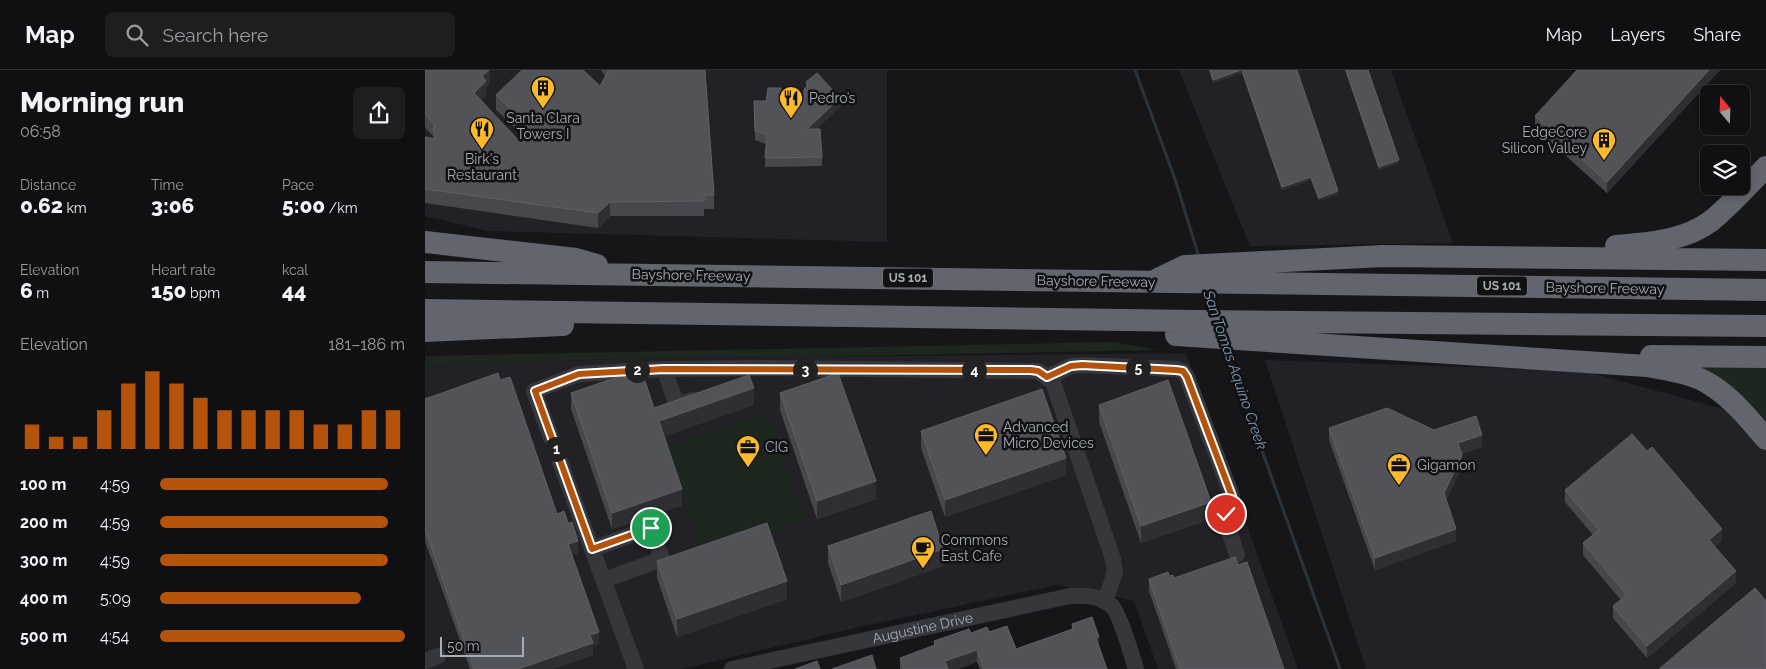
<!DOCTYPE html>
<meta charset="utf-8">
<style>
:root{--surface:#101012;--page:#1e1e20;--text:#f1f3f6;--muted:#9c9d9f;--line:#303032;--accent:#b45309}
body{margin:0;font-family:Raleway,sans-serif;background:var(--page);color:var(--text);height:100vh;display:flex;flex-direction:column;font-size:19px;white-space:nowrap}
*{box-sizing:border-box;margin:0}
p{font-size:16px;color:var(--muted)}
.icon{flex:none;width:28px;height:28px;fill:none;stroke:currentColor;stroke-width:2;stroke-linecap:round;stroke-linejoin:round}
.map{position:relative;flex:1;overflow:hidden}
.panel{display:flex;flex-direction:column;background:var(--surface);width:425px}
.panel>*{flex:none}
.needle{width:32px;rotate:341deg}
.fabs{position:absolute;left:1275px;top:15px;display:grid;gap:10px}
.fabs a{display:grid;place-items:center;width:50px;height:50px;border-radius:8px;background:var(--surface);box-shadow:0 2px 8px #0003,0 0 0 1px var(--line);font-size:25px}
.scale{position:absolute;left:15px;bottom:12px;width:84px;box-sizing:border-box;padding-left:5px;border:2px solid #a7acb8;border-top:0;font-size:14px;line-height:18px;white-space:nowrap;color:#a7acb8;-webkit-text-stroke:4px #111113;paint-order:stroke}
.pin{position:absolute;display:grid;place-items:center;width:42px;height:42px;color:#fff;margin:-21px;border:2px solid #fff;border-radius:50%;box-shadow:0 1px 5px #0007}
.km{position:absolute;width:25px;height:25px;margin:-12px;border-radius:50%;background:#222;color:#fff;font-size:14px;line-height:25px;text-align:center}
.round{display:grid;place-items:center;flex:none;width:52px;height:52px;border-radius:8px;background:var(--page)}
.overview{display:flex;align-items:center;justify-content:space-between;height:85px;padding:0 20px}
h1{font-size:28px;font-weight:800;line-height:38px}
.figures{display:grid;grid-template-columns:repeat(3,1fr);gap:8px;height:85px;padding:5px 20px}
.figures div{display:grid;align-content:center}
.figures b{font-size:21px;font-weight:800}
.figures small{font-size:14px;font-weight:400}
.figures p{font-size:14px}
.chart{height:140px;padding:10px 20px}
.chart p{display:flex;justify-content:space-between}
.chart svg{width:100%;height:90px;margin-top:5px;stroke:var(--accent);stroke-width:6}
ul{padding:0 20px;list-style:none;font-size:16px}
li{display:grid;grid-template-columns:80px 60px 1fr;align-items:center;height:38px}
li i{height:12px;border-radius:6px;background:var(--accent)}
header{display:flex;align-items:center;gap:30px;box-sizing:border-box;height:70px;padding:0 25px;background:var(--surface);border-bottom:1px solid var(--line)}
header strong{font-size:24px}
nav{display:flex;gap:28px;margin-inline-start:auto;font-size:18px}
.search{width:350px;height:45px;background:var(--page);display:flex;align-items:center;gap:12px;box-sizing:border-box;padding:0 18px;border-radius:8px;color:var(--muted);font-size:19px}
main{display:flex;flex:1;min-height:0}
.map>svg:first-child{display:block}
.built{fill:#222125}
.green{fill:#1d261f}
.lines{fill:none;stroke-linecap:round;stroke-linejoin:round}
.stream{stroke:#2b343c;stroke-width:3}
.minor{stroke:#36373d;stroke-width:16}
.highway{stroke:#62656e;stroke-width:22}
.wall{fill:#47484d}
.shaded-wall{fill:#2f2f33}
.building{fill:#525259;stroke:#5f6068}
.route-casing{stroke:#fff;stroke-width:10}
.route{stroke:#b45309;stroke-width:6}
.labels{text-anchor:middle;stroke-width:5;stroke-linejoin:round;paint-order:stroke}
.shield{fill:#111113;stroke:#7a7e86;stroke-width:1}
.shield-label{font-size:12px;font-weight:bold;fill:#a7acb8}
.poi-label{font-size:14px;fill:#a7acb8;stroke:#111113;text-anchor:start}
.street-label{font-size:14px;fill:#a7acb8;stroke:#111113}
.water-label{font-size:15px;font-style:italic;fill:#7c99b5;stroke:#111113}
</style>
<header>
<strong>Map</strong>
<div class="search"><svg class="icon" aria-label="search" viewBox="0 0 24 24"><circle cx="10" cy="10" r="6"/><path d="M15 15l6 6"/></svg>Search here</div>
<nav><a>Map</a><a>Layers</a><a>Share</a></nav>
</header>
<main>
<section class="panel">
<div class="overview"><div><h1>Morning run</h1><p>06:58</p></div><a class="round"><svg class="icon" aria-label="share" viewBox="0 0 24 24"><path d="M12 15V3M7 8l5-5 5 5M5 13v7h14v-7"/></svg></a></div>
<div class="figures">
<div><p>Distance</p><b>0.62<small> km</small></b></div>
<div><p>Time</p><b>3:06</b></div>
<div><p>Pace</p><b>5:00<small> /km</small></b></div>
</div>
<div class="figures">
<div><p>Elevation</p><b>6<small> m</small></b></div>
<div><p>Heart rate</p><b>150<small> bpm</small></b></div>
<div><p>kcal</p><b>44</b></div>
</div>
<div class="chart"><p><span>Elevation</span>181–186 m</p>
<svg viewBox="0 0 160 44" preserveAspectRatio="none"><path d="M5 44V32M15 44V38M25 44V38M35 44V25M45 44V12M55 44V6M65 44V12M75 44V19M85 44V25M95 44V25M105 44V25M115 44V25M125 44V32M135 44V32M145 44V25M155 44V25"/></svg>
</div>
<ul>
<li><b>100 m</b>4:59<i style="width:93%"></i></li>
<li><b>200 m</b>4:59<i style="width:93%"></i></li>
<li><b>300 m</b>4:59<i style="width:93%"></i></li>
<li><b>400 m</b>5:09<i style="width:82%"></i></li>
<li><b>500 m</b>4:54<i style="width:100%"></i></li>
</ul>
</section>
<div class="map">
<svg width="1341" height="599" viewBox="0 0 1341 599">
<rect width="100%" height="100%" fill="#161618"/>
<path class="built" d="M0,0H462V172L63,161L0,146Z
M754,0H966L1028,173L825,176Z
M761,283L873,599H733L709,531L632,515L426,559L257,599H0V296L190,289Z
M840,290L1159,301L1306,341L1341,381V599H941Z"/>
<path class="green" d="M689,272L734,280L371,287L190,289L0,296V286Z
M1266,293L1341,297V358Z
M343,342L380,451L279,486L242,377Z"/>
<g class="lines">
<path class="stream" d="M710,0L750,109L774,187
M784,222L790,242
M800,277L915,599"/>
<g class="minor">
<path d="M239,299L252,335L268,330"/>
<path d="M622,307L646,296L657,295L751,299L758,301L762,307L807,426V431L800,448L812,485"/>
<path d="M167,479L226,458L237,489L179,510"/>
<path d="M0,591L13,586"/>
<path d="M211,599L109,321L154,304L239,299L334,298L613,301L628,312L688,489L690,502L680,532"/>
<path id="s1" d="M307,599L645,526C658,525 676,525 687,536C695,544 707,586 711,599"/>
</g>
<path class="highway" d="M0,172L151,189L172,195
M1191,176C1223,173 1260,171 1286,151C1306,135 1323,115 1341,97
M0,202L1341,220
M733,209L760,196L958,186L1341,190
M0,240L771,251L1341,256
M0,261L138,255
M751,265L1222,296C1243,300 1268,303 1286,315C1308,329 1324,349 1341,369
M1226,286L1341,287"/>
</g>
<path class="wall" d="M0,0H65V13L61,17V25L56,30L96,73L101,68L71,40V25L175,16L180,6L176,0H280L289,125V139H279V146H185L173,158L0,133V67L8,68V66L0,58Z
M784,0H872L913,124L894,131L886,110L857,120L817,3L788,13Z
M920,0H943L974,93L954,100Z
M1295,0L1182,123L1110,58V46Z
M381,12L415,37L391,59L397,87V96L340,97L341,74L330,70L329,31H341L379,28L381,18Z
M146,323L229,338L329,335L239,366L257,435L187,459L146,339Z
M355,323L451,429L392,449L355,340Z
M0,329L132,444L153,483L147,485L174,574L168,576V585L127,599H45L0,471Z
M674,335L786,449L716,473L674,352Z
M904,358L1009,360L1057,377L1037,384V397L1021,430L1031,471L950,500L904,370Z
M496,361L641,405L520,447L496,378Z
M1140,420L1297,471L1290,476L1311,513L1222,588L1188,548V536L1196,530L1158,485V473L1168,465L1140,432Z
M403,476L518,496L416,532L403,493Z
M232,491L362,529L252,567L232,508Z
M813,495L859,599H751L724,521V509L749,508Z
M647,554L674,577L682,599H555L552,592L533,599H475V588L509,576V571L546,563L564,562L591,579L647,559Z"/>
<path class="shaded-wall" d="M64,0H65V13L61,17V25L49,37V23L57,6Z
M816,0H817V3L788,13V10Z
M1284,0H1295L1182,123V112Z
M415,28V37L382,68V59Z
M974,90V93L954,100V97Z
M886,107V110L857,120V117Z
M913,121V124L894,131V128Z
M185,132V146L173,158V143Z
M329,318V335L234,368V351Z
M1057,365V377L1033,385V373Z
M1037,385V397L1019,435V423Z
M641,388V405L520,447V430Z
M451,411V429L392,449V431Z
M257,419V435L187,459V443Z
M786,432V449L716,473V456Z
M1031,459V471L950,500V488Z
M1297,459V471L1284,481V470Z
M153,471V483L143,486V474Z
M518,479V496L416,532V515Z
M1311,501V513L1222,588V576Z
M362,511V529L252,567V549Z
M174,562V574L168,576V585L127,599H93L165,565Z
M674,567V579L671,568Z
M552,580V592L533,599H520V591Z"/>
<path class="building" d="M0,0H64L57,6L61,11L49,23L96,73L108,61L71,25L97,0H158L175,16L183,2V0H280L289,125H279V131L185,132L173,143L0,119V67L11,69L8,58L10,55L0,44Z
M785,0H816L788,10Z
M817,0H872L913,121L894,128L886,107L857,117Z
M921,0H943L974,90L954,97Z
M1152,0H1284L1182,112L1110,46Z
M392,3L415,28L382,59H395L397,87L340,88L342,65L330,61L329,31H341L343,18H356V30L379,28V19L383,16L381,12Z
M216,299L229,338L324,305L329,318L234,351L257,419L187,443L146,323Z
M73,303L75,310L85,307L132,444L139,441L143,453L147,452L153,471L143,474L174,562L165,565L168,573L93,599H49L0,459V329Z
M413,303L451,411L392,431L355,323Z
M743,310L786,432L716,456L674,335Z
M617,319L641,388L520,430L496,361Z
M962,338L1009,360L1051,346L1057,365L1033,373L1037,385L1019,423L1031,459L950,488L904,358Z
M1207,364L1222,381L1227,377L1297,459L1284,470L1311,501L1222,576L1188,536L1202,525L1158,473L1174,460L1140,420Z
M506,441L518,479L416,515L403,476Z
M342,453L362,511L252,549L232,491Z
M810,487L813,495L822,492L859,599H755L724,509L743,502L744,506L748,505L749,508Z
M1330,518L1341,531V599H1234Z
M667,547L674,567L671,568L682,599H559L552,580L520,591L523,599H479L475,588L510,575L509,571L544,559L546,563L562,557L564,562L582,556L591,579L648,559L647,554Z
M447,585L451,599H407Z
M392,591L395,599H370Z"/>
<g class="lines">
<g class="route-casing">
<path id="route" d="M226,458L167,479L110,321L154,304L239,299L606,300L613,301L622,307L646,296L657,295L751,300L758,301L762,307L807,426V432L801,444"/>
</g>
<use href="#route" class="route"/>
</g>
<defs>
<g id="building-pin" transform="scale(1.25)"><path d="M0 17L-7.5 6A9.5 9.5 0 1 1 7.5 6Z" fill="#fcb929" stroke="#111113"/><path d="M-4-6H4V6H1V3H-1V6H-4ZM-2.5-4.3h1.7v1.8h-1.7ZM.8-4.3h1.7v1.8H.8ZM-2.5-1h1.7V.8h-1.7ZM.8-1h1.7V.8H.8Z" fill="#111"/></g>
<g id="restaurant-pin" transform="scale(1.25)"><path d="M0 17L-7.5 6A9.5 9.5 0 1 1 7.5 6Z" fill="#fcb929" stroke="#111113"/><path d="M-5-6h1v4h1v-4h1v4h1v-4h1v5L-1.5 .5V6h-2V.5L-5-1ZM5-6V6H3V1.5H1.5Q1.5-4 5-6Z" fill="#111"/></g>
<g id="office-pin" transform="scale(1.25)"><path d="M0 17L-7.5 6A9.5 9.5 0 1 1 7.5 6Z" fill="#fcb929" stroke="#111113"/><path d="M-6-3h4V-5.5h4V-3h4V5H-6ZM-1-4.5V-3h2v-1.5ZM-6 0V1H6V0Z" fill="#111"/></g>
<g id="cafe-pin" transform="scale(1.25)"><path d="M0 17L-7.5 6A9.5 9.5 0 1 1 7.5 6Z" fill="#fcb929" stroke="#111113"/><path d="M-5.5-4.5H6V0H3Q3 3.5 0 3.5H-2.5Q-5.5 3.5-5.5 0ZM3-3.2v2h1.7v-2ZM-6 4.5H4V6H-6Z" fill="#111"/></g>
</defs>
<g fill-rule="evenodd">
<use href="#building-pin" x="118" y="18"/>
<use href="#restaurant-pin" x="366" y="28"/>
<use href="#restaurant-pin" x="57" y="59"/>
<use href="#building-pin" x="1179" y="70"/>
<use href="#office-pin" x="561" y="365"/>
<use href="#office-pin" x="323" y="377"/>
<use href="#office-pin" x="974" y="395"/>
<use href="#cafe-pin" x="498" y="478"/>
</g>
<g class="labels">
<g class="shield">
<rect x="458" y="198.5" width="50" height="19" rx="4"/>
<rect x="1052" y="206.5" width="50" height="19" rx="4"/>
</g>
<g class="shield-label">
<text x="483" y="212">US 101</text>
<text x="1077" y="220">US 101</text>
</g>
<g class="poi-label">
<text x="384" y="33">Pedro’s</text>
<text x="118" y="53" text-anchor="middle">Santa Clara<tspan x="118" dy="16">Towers I</tspan></text>
<text x="1162" y="67" text-anchor="end">EdgeCore<tspan x="1162" dy="16">Silicon Valley</tspan></text>
<text x="57" y="94" text-anchor="middle">Birk's<tspan x="57" dy="16">Restaurant</tspan></text>
<text x="578" y="362">Advanced<tspan x="578" dy="16">Micro Devices</tspan></text>
<text x="340" y="382">CIG</text>
<text x="992" y="400">Gigamon</text>
<text x="516" y="475">Commons<tspan x="516" dy="16">East Cafe</tspan></text>
</g>
<g class="street-label">
<text transform="translate(266 205) rotate(1)" y="5">Bayshore Freeway</text>
<text transform="translate(671 211) rotate(1)" y="5">Bayshore Freeway</text>
<text transform="translate(1180 218) rotate(1)" y="5">Bayshore Freeway</text>
<text dy="5" stroke="none"><textPath href="#s1" startOffset="195">Augustine Drive</textPath></text>
</g>
<g class="water-label">
<text transform="translate(810 300) rotate(71)" y="5">San Tomas Aquino Creek</text>
</g>
</g>
</svg>
<div class="fabs">
<a><svg class="needle" viewBox="-14 -14 28 28"><path d="M0-13l5 13h-10z" fill="#e53935"/><path d="M0 13l5-13h-10z" fill="#9c9d9f"/></svg></a>
<a><svg class="icon" aria-label="layers" viewBox="0 0 24 24"><path d="M12 4l9 5-9 5-9-5zM3 14l9 5 9-5"/></svg></a>
</div>
<div class="scale">50 m</div>
<div class="pin" style="left:226px;top:458px;background:#1e9e55"><svg class="icon" aria-label="arrive" viewBox="0 0 24 24"><path d="M6 21V4h12l-3 4 3 4H6"/></svg></div>
<div class="pin" style="left:801px;top:444px;background:#d93025"><svg class="icon" aria-label="check" viewBox="0 0 24 24"><path d="M5 12l5 5 9-10"/></svg></div>
<b class="km" style="left:131px;top:379px">1</b>
<b class="km" style="left:212px;top:300px">2</b>
<b class="km" style="left:380px;top:300px">3</b>
<b class="km" style="left:549px;top:300px">4</b>
<b class="km" style="left:713px;top:298px">5</b>
</div>
</main>
